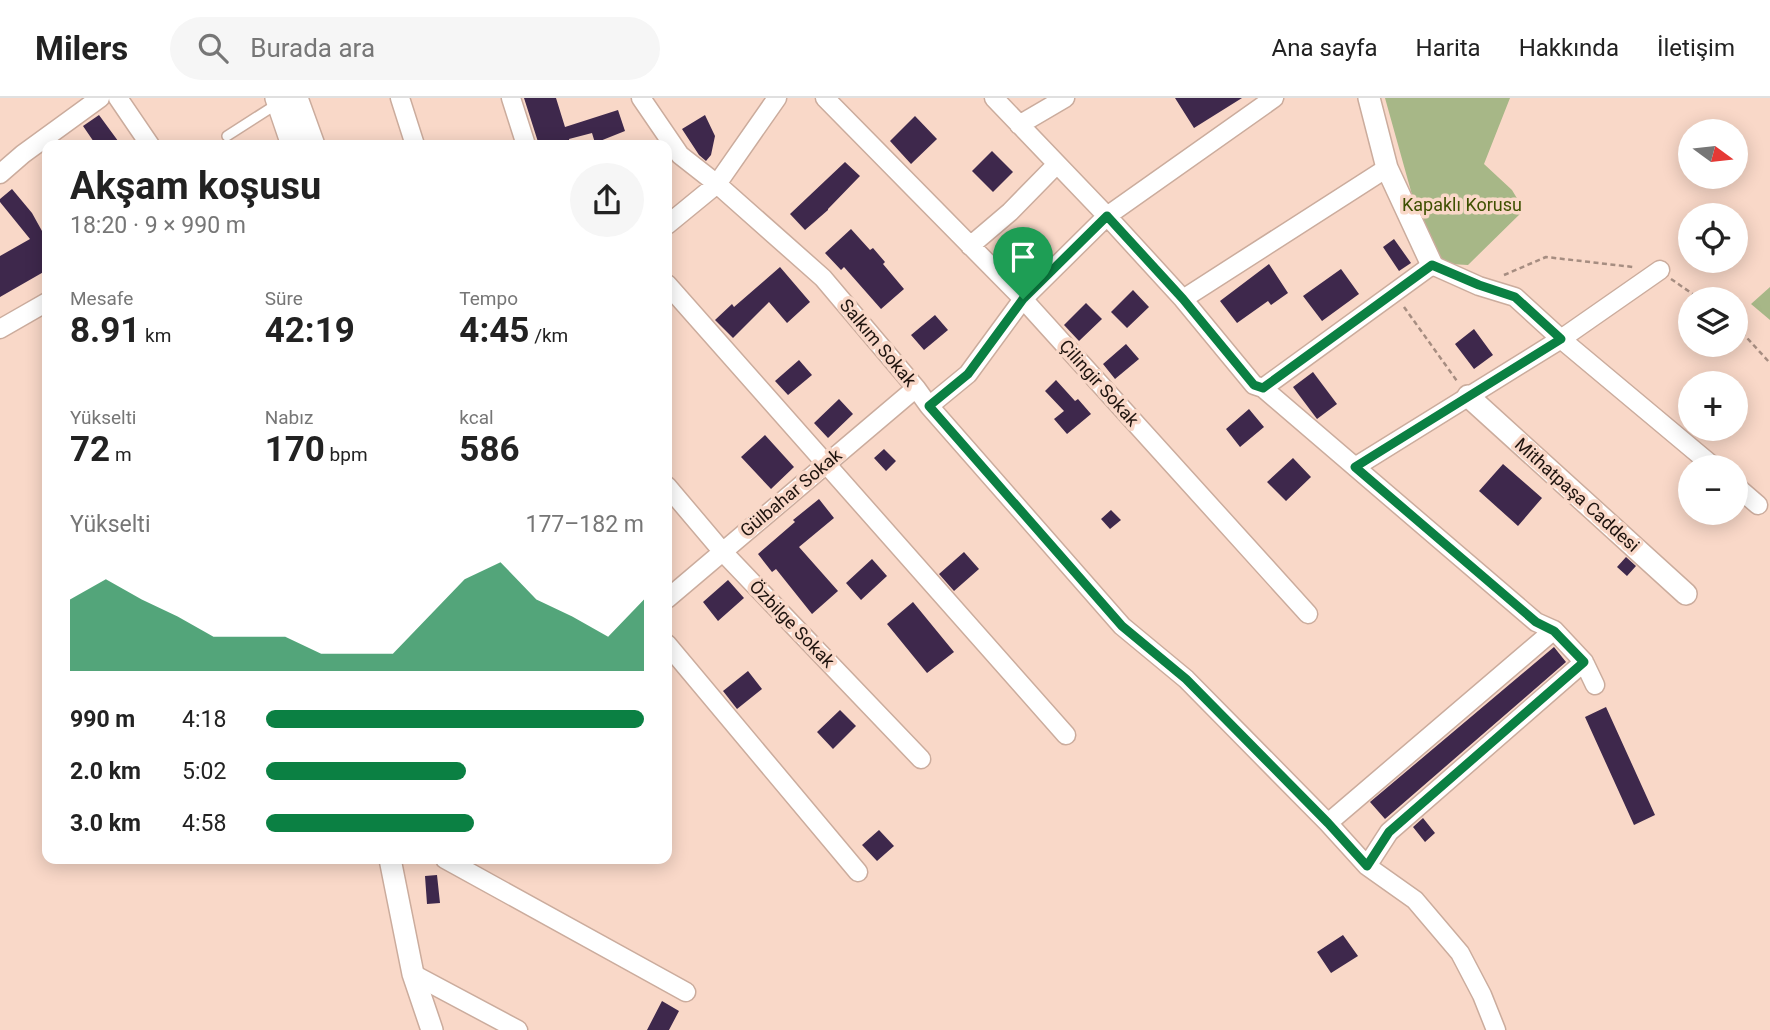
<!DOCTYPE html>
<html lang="tr">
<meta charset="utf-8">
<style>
:root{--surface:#fff;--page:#f6f6f6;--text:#222;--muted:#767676;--line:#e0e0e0;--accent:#0b8043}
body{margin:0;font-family:Roboto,sans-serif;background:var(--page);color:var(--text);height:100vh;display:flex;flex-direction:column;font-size:26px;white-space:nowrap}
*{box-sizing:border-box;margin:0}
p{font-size:23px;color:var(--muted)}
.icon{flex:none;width:38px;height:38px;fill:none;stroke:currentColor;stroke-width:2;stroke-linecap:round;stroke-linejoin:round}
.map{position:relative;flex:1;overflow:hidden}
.panel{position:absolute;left:42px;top:42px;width:630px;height:724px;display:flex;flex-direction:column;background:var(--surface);border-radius:14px;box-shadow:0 4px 18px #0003}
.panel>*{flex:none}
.needle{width:46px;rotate:105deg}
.fabs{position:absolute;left:1678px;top:21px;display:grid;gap:14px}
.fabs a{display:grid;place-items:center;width:70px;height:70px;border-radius:50%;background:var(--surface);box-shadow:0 4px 18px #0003;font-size:35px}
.pin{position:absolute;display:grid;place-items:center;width:60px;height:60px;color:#fff;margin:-72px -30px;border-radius:50% 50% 50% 0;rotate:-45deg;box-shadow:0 0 7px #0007}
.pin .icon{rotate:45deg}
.round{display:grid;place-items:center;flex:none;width:74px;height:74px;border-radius:37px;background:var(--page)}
.head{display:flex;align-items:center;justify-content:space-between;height:119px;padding:0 28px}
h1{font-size:38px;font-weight:700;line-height:52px}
.figures{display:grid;grid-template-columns:repeat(3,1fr);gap:10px;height:119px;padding:7px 28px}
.figures div{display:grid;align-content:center}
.figures b{font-size:35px;font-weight:700}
.figures small{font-size:19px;font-weight:400}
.figures p{font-size:19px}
.chart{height:196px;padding:14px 28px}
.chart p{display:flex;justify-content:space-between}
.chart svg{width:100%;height:126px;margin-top:7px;fill:var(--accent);opacity:.7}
ul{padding:0 28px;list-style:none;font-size:23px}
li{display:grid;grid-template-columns:112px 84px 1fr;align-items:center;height:52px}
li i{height:18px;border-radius:9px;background:var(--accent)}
header{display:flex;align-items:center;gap:42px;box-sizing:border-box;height:98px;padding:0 35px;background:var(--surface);border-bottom:2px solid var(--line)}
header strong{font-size:33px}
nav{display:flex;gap:38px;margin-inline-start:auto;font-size:24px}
.search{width:490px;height:63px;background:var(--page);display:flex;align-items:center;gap:18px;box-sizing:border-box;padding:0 24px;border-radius:38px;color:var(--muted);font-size:26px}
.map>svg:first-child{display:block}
.forest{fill:#a7b787}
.building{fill:#3e284c}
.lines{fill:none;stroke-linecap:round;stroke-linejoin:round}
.service-casing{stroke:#cbac9d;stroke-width:12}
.minor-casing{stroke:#cbac9d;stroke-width:21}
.tertiary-casing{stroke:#cbac9d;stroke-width:24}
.path{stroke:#a68d81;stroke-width:2.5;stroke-dasharray:5 3.5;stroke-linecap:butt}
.service{stroke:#fff;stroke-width:9}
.minor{stroke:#fff;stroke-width:18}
.tertiary{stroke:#fff;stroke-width:21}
.route-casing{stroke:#fff;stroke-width:14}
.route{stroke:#0b8043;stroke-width:9}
.labels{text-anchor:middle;stroke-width:7;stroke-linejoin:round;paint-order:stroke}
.park-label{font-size:18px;fill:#3e5000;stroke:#f9d8c8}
.street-label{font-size:18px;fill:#1f140f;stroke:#f9d8c8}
</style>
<header>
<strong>Milers</strong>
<div class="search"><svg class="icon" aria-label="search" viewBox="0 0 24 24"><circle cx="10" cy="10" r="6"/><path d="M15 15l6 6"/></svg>Burada ara</div>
<nav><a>Ana sayfa</a><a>Harita</a><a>Hakkında</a><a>İletişim</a></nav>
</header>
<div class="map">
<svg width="1770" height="932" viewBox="0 0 1770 932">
<rect width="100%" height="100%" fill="#f9d8c8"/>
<path class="forest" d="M1385,0H1510L1484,66L1512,92L1524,112L1468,167L1431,165Z
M1770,189V222L1751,206Z"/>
<path class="building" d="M524,0H556L565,29L618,12L625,33L595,45L592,35L569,41L570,47H539Z
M1175,0H1242L1194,30Z
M99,17L121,47H96L83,28Z
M705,17L715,38L711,57L706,63L699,57L682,31Z
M915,18L937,41L911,66L890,43Z
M992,53L1013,74L993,94L972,73Z
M845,64L860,78L828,111V112L805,132L790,116Z
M12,91L32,115L47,142V172L0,199V158L30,141L0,104V101Z
M851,131L870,152L873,150L885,164L883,166L904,191L881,211L844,169L841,172L825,155Z
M1394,141L1411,165L1399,173L1383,149Z
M1269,166L1288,195L1271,207L1268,203L1237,225L1220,203Z
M780,169L810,204L787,225L769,204L733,240L715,222L732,206L734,209Z
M1341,171L1359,196L1322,223L1303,198Z
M1133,192L1149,209L1127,230L1111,214Z
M1086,205L1102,221L1079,243L1064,227Z
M935,217L948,232L924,252L911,237Z
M1474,231L1493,257L1474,271L1455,246Z
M1126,246L1139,261L1115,281L1103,266Z
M799,262L812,277L788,297L775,283Z
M1313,274L1337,306L1317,321L1293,289Z
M1056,282L1075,303L1078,301L1091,316L1067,336L1054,321L1064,313L1045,293Z
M839,301L853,316L828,340L814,325Z
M1249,311L1264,329L1240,349L1226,331Z
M765,337L794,369L771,391L741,359Z
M884,351L896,363L886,373L874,360Z
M1293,360L1311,379L1286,403L1267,384Z
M1503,366L1542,400L1518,428L1479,393Z
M819,401L834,420L799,449L838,493L812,516L776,471L772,474L758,456L795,424L793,422Z
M1111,412L1121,422L1110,431L1101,421Z
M964,454L979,471L954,493L939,476Z
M1626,459L1636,468L1627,478L1617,469Z
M872,461L887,478L861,502L846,485Z
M728,482L744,500L718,523L703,504Z
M913,504L954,554L927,575L887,526Z
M1554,549L1566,564L1385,721L1370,704Z
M748,573L762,591L737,611L723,593Z
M1606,609L1655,717L1634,727L1585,619Z
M840,612L856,628L833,651L817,634Z
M1423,720L1435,735L1425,744L1413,729Z
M879,732L894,748L877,763L862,747Z
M437,777L440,805L427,806L425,778Z
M1343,837L1358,858L1331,875L1317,854Z
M662,903L679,913L669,932H647Z"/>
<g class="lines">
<g class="service-casing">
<path id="service" d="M227,38L277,6"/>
</g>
<g class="minor-casing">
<path id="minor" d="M118,0L150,47
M400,0L415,47
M511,0L526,47
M641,0L680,57L717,86L823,180L916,290L929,308L1122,528L1186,581L1328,725L1367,768L1415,802L1460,855L1482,897L1496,932
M825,0L1023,201L1308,516
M994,0L1107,118L1183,201L1254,287L1263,290L1432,167L1479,188L1515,199L1561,241L1714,369
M1019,27L1065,0
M0,76L23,56L100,0
M667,127L717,86L777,0
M970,148L1010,114L1057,66
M667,186L1066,637
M1183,201L1387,70
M0,231L47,204
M1263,290L1536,524L1554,532L1584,564L1595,587
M929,308L968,276L1023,201L1107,118L1274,0
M1355,369L1561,241L1660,172
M667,388L722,453L921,661
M1736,388L1758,407
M667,501L916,290
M667,546L858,774
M1328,725L1554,532
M445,761L686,894
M1367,768L1389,734L1584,564
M413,876L518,932"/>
</g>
<g class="tertiary-casing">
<path id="tertiary" d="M276,0L292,47
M297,0L314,47
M1369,0L1387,70L1432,167
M1468,298L1686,496
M390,761L413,876L432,932"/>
</g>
<path class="path" d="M1504,177L1546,159L1633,169
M1671,181L1700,201
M1404,209L1457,283
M1736,228L1770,265"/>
<use href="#service" class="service"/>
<use href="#minor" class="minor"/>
<use href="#tertiary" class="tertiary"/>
</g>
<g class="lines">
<g class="route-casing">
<path id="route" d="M1107,118L1183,201L1254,287L1263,290L1432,167L1479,187L1515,199L1561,241L1355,369L1536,524L1554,533L1584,564L1389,734L1367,768L1328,725L1186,581L1122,528L929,308L968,276L1023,201Z"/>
</g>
<use href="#route" class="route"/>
</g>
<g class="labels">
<g class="park-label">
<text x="1462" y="113">Kapaklı Korusu</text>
</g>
<g class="street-label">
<text transform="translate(878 245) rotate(50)" y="6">Salkım Sokak</text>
<text transform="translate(1099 285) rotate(48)" y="6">Çilingir Sokak</text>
<text transform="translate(791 395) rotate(-40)" y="6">Gülbahar Sokak</text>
<text transform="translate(1577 397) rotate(42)" y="6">Mithatpaşa Caddesi</text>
<text transform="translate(792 526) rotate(46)" y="6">Özbilge Sokak</text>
</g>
</g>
</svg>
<div class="fabs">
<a><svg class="needle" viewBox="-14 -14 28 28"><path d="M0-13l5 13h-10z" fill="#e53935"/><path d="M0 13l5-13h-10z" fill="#767676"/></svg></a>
<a><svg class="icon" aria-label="locate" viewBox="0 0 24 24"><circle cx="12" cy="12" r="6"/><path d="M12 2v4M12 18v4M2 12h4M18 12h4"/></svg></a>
<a><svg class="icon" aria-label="layers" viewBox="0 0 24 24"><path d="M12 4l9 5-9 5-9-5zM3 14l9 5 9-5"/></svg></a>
<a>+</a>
<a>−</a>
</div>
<div class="pin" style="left:1023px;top:201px;background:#1e9e55"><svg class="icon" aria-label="arrive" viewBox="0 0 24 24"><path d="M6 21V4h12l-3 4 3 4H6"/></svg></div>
<section class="panel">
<div class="head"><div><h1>Akşam koşusu</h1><p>18:20 · 9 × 990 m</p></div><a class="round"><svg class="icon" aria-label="share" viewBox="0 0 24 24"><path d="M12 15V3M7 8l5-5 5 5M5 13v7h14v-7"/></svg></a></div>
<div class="figures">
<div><p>Mesafe</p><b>8.91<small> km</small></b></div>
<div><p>Süre</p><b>42:19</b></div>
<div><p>Tempo</p><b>4:45<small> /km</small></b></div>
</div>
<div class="figures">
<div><p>Yükselti</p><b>72<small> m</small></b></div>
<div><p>Nabız</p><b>170<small> bpm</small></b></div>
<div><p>kcal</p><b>586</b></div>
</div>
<div class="chart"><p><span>Yükselti</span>177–182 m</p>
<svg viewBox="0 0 160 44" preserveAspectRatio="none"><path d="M0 44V19L10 12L20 19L30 25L40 32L50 32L60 32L70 38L80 38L90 38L100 25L110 12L120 6L130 19L140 25L150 32L160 19V44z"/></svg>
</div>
<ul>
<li><b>990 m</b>4:18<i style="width:100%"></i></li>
<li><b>2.0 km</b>5:02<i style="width:53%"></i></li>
<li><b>3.0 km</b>4:58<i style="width:55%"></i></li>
</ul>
</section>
</div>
